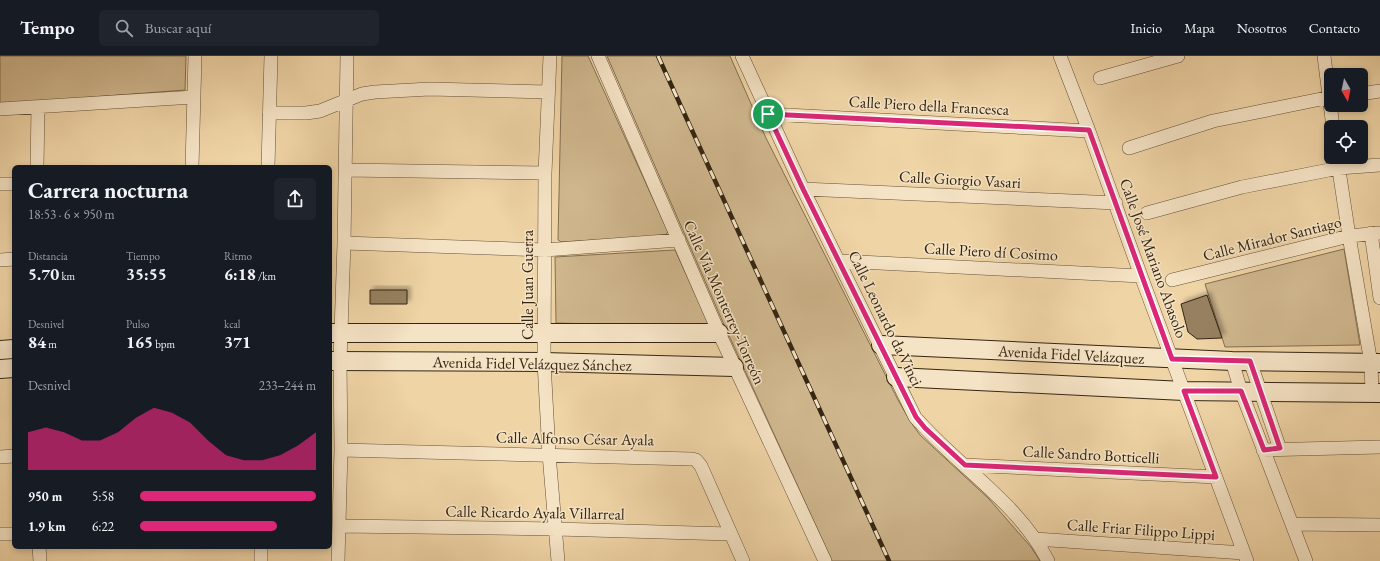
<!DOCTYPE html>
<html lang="es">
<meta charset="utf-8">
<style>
:root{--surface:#171b24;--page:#20242c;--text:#f1f3f6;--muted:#9ea1a6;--line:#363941;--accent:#db2777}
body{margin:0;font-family:"EB Garamond",serif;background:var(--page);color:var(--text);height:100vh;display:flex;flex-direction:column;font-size:15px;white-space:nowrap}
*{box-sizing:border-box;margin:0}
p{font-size:13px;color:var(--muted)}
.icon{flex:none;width:22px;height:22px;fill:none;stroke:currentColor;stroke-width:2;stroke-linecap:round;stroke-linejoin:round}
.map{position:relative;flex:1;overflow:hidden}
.side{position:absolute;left:12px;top:109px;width:320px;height:384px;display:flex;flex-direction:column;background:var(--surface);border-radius:6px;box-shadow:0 2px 6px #0003}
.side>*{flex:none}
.needle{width:26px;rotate:171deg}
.tools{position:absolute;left:1324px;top:12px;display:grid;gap:8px}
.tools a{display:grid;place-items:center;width:44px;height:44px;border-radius:6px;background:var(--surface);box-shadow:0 2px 6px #0003;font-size:20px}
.pin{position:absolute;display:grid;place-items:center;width:34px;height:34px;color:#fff;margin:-17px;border:2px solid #fff;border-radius:50%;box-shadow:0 1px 4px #0007}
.round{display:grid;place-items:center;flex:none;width:42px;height:42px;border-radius:6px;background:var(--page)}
.overview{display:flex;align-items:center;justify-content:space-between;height:68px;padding:0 16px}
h1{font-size:22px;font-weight:700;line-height:30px}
.figures{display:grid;grid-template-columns:repeat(3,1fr);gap:6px;height:68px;padding:4px 16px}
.figures div{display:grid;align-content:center}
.figures b{font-size:17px;font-weight:700}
.figures small{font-size:11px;font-weight:400}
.figures p{font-size:11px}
.chart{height:112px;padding:8px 16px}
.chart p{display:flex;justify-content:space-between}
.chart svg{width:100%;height:72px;margin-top:4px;fill:var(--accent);opacity:.7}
ul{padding:0 16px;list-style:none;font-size:13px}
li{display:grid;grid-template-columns:64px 48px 1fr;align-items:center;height:30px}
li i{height:10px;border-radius:5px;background:var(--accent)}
header{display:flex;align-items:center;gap:24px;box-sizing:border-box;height:56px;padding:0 20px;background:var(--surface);border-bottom:1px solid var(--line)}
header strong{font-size:19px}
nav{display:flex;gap:22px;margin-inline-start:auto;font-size:14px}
.search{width:280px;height:36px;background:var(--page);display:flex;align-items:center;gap:10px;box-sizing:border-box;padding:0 14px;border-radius:6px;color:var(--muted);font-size:15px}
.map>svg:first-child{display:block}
.green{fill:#cfb68d;stroke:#826e50}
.building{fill:#96805f;stroke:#352613;filter:url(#shadow)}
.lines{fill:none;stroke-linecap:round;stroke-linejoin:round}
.street-casing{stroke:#645238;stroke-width:14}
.secondary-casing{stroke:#352613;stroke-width:20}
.street{stroke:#f5e3c5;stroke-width:13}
.secondary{stroke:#f5e3c5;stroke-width:18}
.rail-casing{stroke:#352613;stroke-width:4.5}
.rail{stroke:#f5e3c5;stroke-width:3;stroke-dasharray:9;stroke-linecap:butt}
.route-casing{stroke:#fff;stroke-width:8}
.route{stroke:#db2777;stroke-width:5}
.labels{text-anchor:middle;stroke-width:3;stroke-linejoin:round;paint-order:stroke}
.street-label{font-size:16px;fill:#352613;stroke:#f5e3c5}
</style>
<header>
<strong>Tempo</strong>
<div class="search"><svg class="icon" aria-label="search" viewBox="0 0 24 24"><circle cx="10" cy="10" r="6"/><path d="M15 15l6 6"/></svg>Buscar aquí</div>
<nav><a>Inicio</a><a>Mapa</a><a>Nosotros</a><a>Contacto</a></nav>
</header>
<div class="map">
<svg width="1380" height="505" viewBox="0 0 1380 505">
<defs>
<filter id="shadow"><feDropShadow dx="3.5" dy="-3.5" stdDeviation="2" flood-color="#0004"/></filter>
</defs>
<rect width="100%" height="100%" fill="#efd4a6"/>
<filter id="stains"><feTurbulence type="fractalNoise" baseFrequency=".005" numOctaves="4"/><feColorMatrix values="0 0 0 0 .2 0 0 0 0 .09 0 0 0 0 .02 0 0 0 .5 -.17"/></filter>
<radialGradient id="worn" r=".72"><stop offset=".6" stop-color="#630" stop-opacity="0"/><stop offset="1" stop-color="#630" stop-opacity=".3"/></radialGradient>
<path class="green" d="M0,0H186L185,34L0,48Z
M562,0H588L668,176L664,180L561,186L558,184Z
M607,0H730L766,82L898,344L910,365L920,379L989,443L1031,491L1040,505H832L725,271Z
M1344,193L1360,289L1225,291L1205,228Z
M675,194L710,271L556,267L555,201Z"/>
<path class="building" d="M370,234H407V248H370Z
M1207,239L1222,282L1197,283L1188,276L1181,248Z"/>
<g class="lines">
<g class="street-casing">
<path id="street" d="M550,0L545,117L544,306L549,398L558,505
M598,0L719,277L825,505
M742,0L803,133L915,361C958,411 1018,446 1048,505
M1060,0L1089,75L1141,220L1247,505
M1324,0L1333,71
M1100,22L1178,0
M1361,38L1380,35
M0,53L194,41
M269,57H306L320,55L347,44L362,38L375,36L430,33L548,36
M768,58L1089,75
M1129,92L1213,65L1331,41
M1337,101L1349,180L1371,307L1372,337
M37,111L38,51
M192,111L195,0
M268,111L271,0
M346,114L545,117
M0,128H14
M803,133L1116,147
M1147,157L1242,131L1339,112L1380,109
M1371,177L1380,242
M344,187L545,194L679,184
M0,204L14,203
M839,205L1141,220
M1172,224L1349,180L1380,177
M1232,305L1241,335L1306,505
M1250,305L1280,393
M341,394L692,403L696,404L701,410L743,505
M1263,394L1380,391
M0,401L14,400
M965,409L1216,421
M1292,468L1380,469
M340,470L556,473L730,478
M0,478H14
M1035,483L1244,497
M39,491L40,505
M261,505V491
M338,505L341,394L340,305L344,187L347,0"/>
</g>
<g class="secondary-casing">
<path id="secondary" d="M330,277H719
M881,289L1232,305L1380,307
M0,294L14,293
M330,305L544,306L734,311
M0,313L14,312
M896,321L1184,335L1380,337"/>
</g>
<use href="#street" class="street"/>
<use href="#secondary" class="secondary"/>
<g class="rail-casing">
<path id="rail" d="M658,0L889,505"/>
</g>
<use href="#rail" class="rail"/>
</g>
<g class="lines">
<g class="route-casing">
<path id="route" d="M768,58L1089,74L1172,303L1250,305L1280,392L1264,394L1241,335H1184L1216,421L965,409L925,372L916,361L803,133Z"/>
</g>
<use href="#route" class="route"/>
</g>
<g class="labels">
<g class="street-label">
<text transform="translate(929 49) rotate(3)" y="6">Calle Piero della Francesca</text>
<text transform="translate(960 123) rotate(3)" y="6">Calle Giorgio Vasari</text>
<text transform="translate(1272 182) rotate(-14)" y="6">Calle Mirador Santiago</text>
<text transform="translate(991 195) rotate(3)" y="6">Calle Piero dí Cosimo</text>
<text transform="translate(1154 202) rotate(70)" y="6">Calle José Mariano Abasolo</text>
<text transform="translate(527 229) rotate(-90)" y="6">Calle Juan Guerra</text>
<text transform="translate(725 246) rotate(66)" y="6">Calle Vía Monterrey-Torreón</text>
<text transform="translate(886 262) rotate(64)" y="6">Calle Leonardo da Vinci</text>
<text transform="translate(1071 298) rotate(3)" y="6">Avenida Fidel Velázquez</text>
<text transform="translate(532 307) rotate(1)" y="6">Avenida Fidel Velázquez Sánchez</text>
<text transform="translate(575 382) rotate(1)" y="6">Calle Alfonso César Ayala</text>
<text transform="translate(1091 398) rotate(3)" y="6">Calle Sandro Botticelli</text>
<text transform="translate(535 456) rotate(1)" y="6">Calle Ricardo Ayala Villarreal</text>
<text transform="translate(1141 473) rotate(4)" y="6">Calle Friar Filippo Lippi</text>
</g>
</g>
<rect width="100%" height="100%" filter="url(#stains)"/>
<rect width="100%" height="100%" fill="url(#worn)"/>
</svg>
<div class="tools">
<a><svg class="needle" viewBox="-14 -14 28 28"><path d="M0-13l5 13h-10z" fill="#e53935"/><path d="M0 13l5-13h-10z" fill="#9ea1a6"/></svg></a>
<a><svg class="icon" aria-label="locate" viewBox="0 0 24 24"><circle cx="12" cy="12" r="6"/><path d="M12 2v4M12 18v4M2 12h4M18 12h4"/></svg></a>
</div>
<div class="pin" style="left:768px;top:58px;background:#1e9e55"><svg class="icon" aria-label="arrive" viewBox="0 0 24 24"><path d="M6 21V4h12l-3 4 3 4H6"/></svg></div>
<section class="side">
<div class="overview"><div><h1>Carrera nocturna</h1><p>18:53 · 6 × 950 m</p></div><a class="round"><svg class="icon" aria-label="share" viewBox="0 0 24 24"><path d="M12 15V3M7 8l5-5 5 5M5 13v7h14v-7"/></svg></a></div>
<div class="figures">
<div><p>Distancia</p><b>5.70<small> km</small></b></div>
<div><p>Tiempo</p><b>35:55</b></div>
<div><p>Ritmo</p><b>6:18<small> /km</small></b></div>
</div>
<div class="figures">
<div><p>Desnivel</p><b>84<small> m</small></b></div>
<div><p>Pulso</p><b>165<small> bpm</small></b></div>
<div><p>kcal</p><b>371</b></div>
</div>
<div class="chart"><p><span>Desnivel</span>233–244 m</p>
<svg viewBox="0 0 160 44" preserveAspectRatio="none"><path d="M0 44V21L10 18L20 21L30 26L40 26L50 21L60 12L70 6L80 9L90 15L100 26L110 35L120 38L130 38L140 35L150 29L160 21V44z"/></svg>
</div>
<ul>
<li><b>950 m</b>5:58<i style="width:100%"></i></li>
<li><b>1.9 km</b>6:22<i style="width:78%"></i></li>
</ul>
</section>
</div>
